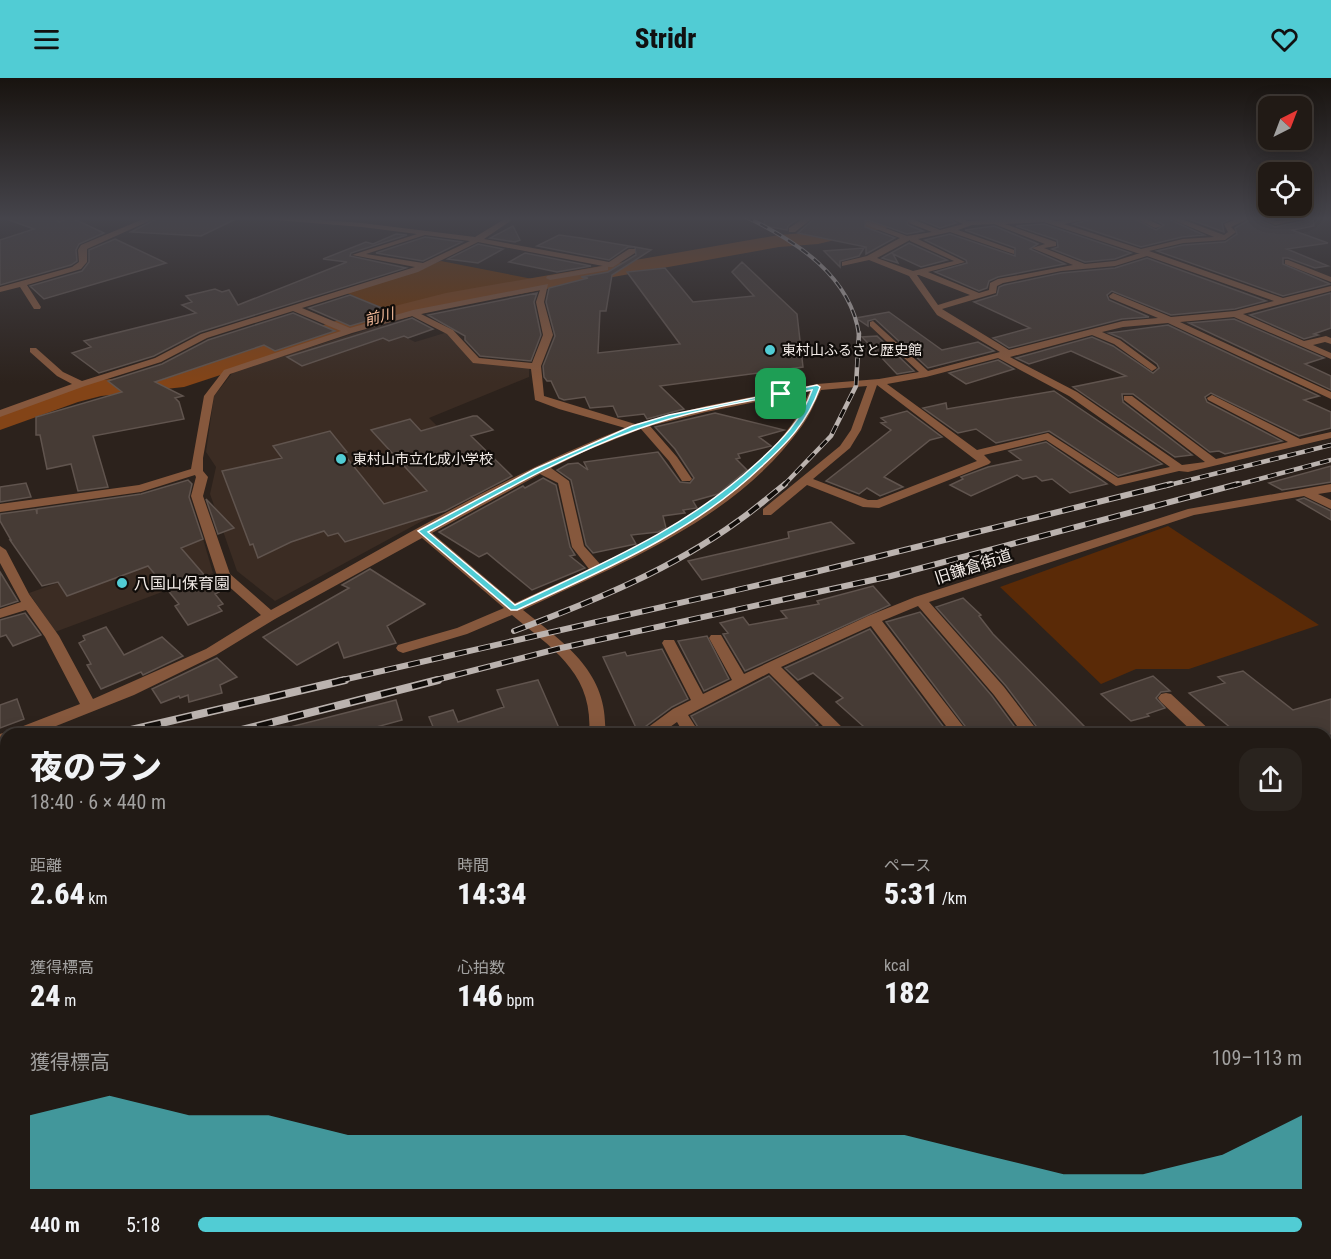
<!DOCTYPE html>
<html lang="ja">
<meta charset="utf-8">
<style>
:root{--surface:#211a15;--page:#29231e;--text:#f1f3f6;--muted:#a2a1a0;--line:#3e3834;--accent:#51ccd4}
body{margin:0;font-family:"Roboto Condensed","Noto Sans JP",sans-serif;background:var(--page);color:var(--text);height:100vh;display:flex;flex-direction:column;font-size:22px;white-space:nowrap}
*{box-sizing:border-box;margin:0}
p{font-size:20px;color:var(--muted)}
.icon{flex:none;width:33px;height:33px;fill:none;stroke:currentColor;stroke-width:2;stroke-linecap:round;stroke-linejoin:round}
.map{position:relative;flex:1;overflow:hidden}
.sheet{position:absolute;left:0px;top:650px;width:1332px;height:532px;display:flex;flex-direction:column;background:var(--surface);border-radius:18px 18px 0 0;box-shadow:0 3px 15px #0003,0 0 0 2px var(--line)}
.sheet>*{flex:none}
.needle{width:39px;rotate:42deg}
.tools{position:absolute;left:1258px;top:18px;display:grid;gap:12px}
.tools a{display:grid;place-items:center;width:54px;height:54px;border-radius:12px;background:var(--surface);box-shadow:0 3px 15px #0003,0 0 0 2px var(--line);font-size:30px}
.pin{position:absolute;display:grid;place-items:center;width:51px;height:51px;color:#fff;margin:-26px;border-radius:12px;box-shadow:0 3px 9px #0006}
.round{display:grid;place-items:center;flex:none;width:63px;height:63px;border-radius:18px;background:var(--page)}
.summary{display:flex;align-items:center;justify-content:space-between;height:102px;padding:0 30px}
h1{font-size:33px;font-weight:800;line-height:45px}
.figures{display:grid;grid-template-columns:repeat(3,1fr);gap:9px;height:102px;padding:6px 30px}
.figures div{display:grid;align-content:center}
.figures b{font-size:30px;font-weight:800}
.figures small{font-size:16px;font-weight:400}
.figures p{font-size:16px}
.chart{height:168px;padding:12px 30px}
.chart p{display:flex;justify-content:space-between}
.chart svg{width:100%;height:108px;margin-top:6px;fill:var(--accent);opacity:.7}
ul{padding:0 30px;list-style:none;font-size:20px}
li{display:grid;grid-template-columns:96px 72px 1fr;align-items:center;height:45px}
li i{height:15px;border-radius:8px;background:var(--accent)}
header{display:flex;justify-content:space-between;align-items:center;height:78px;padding:0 30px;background:var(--accent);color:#111;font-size:27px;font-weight:800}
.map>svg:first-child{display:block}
.built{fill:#3b2c23}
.green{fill:#5a2a07}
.forest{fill:#733502}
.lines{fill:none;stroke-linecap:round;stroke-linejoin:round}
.river{fill:#834417;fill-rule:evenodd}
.building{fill:#463b35;stroke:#60544e;stroke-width:1.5}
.minor{fill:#86583d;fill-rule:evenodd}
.major{fill:#e9894d;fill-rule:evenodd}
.rail-far3-casing{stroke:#bbb3af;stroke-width:4}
.rail-far2-casing{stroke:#bbb3af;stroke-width:4.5}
.rail-far1-casing{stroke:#bbb3af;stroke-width:6}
.rail-casing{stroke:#bbb3af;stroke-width:8}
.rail-far3{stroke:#110d0a;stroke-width:2;stroke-dasharray:8;stroke-linecap:butt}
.rail-far2{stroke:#110d0a;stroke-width:3;stroke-dasharray:9;stroke-linecap:butt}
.rail-far1{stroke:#110d0a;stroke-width:4;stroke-dasharray:12;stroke-linecap:butt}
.rail{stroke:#110d0a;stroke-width:5;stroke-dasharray:16;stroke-linecap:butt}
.route{fill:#51ccd4;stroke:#fff;stroke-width:1.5;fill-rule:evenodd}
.poi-dot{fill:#51ccd4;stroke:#110d0a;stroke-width:2}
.labels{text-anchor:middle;stroke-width:4.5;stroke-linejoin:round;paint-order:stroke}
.far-poi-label{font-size:14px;fill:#f2ebe7;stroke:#110d0a;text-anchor:start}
.far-water-label{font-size:15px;font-style:italic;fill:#f6bc9b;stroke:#110d0a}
.street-label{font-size:16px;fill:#f2ebe7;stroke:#110d0a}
.poi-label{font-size:16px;fill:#f2ebe7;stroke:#110d0a;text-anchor:start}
</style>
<header><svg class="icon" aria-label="menu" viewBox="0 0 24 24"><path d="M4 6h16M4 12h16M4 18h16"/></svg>Stridr<svg class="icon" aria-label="heart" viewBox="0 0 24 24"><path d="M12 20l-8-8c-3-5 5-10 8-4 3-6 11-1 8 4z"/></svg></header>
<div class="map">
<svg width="1331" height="1181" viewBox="0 0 1331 1181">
<rect width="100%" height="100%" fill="#2c221c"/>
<path class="built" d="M382,247L415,264L448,254L475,284L529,288V299L429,340L494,404L275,523L237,493L210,416L216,389L206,374L214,318L234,293Z
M201,454L213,495L55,554L29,515Z"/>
<path class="green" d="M1168,448L1319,547L1189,591H1136L1101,606L1000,509Z"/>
<path class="forest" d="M441,183L548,204L392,235L347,215Z"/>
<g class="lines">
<path class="river" d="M881,139H918L915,143L818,166L779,169L447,229L354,253L184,309L101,318L78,324L0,352V333L58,312L101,302L171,295L336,243L446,215L779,157L818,154Z"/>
</g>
<path class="building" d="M9,139H54L59,144L70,139L104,155L79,166L76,172L77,183L71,187L0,207V162L34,151L9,142Z
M160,139H238V140L201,158L131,154Z
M765,139H801L788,148L787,152L764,148Z
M816,139H911L907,144L908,147L923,153L907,156L865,141V149L895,160L866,176V169L798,155Z
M914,139H946L956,145L940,150Z
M1100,139H1131L1156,152L1164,147L1149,139H1164L1204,157L1182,159L1141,169L1073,146Z
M1183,139H1235L1222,145L1224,154Z
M1254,139L1275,149L1313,141L1314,148L1292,152L1328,165L1287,171L1328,188L1315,190L1288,180H1283V186L1330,206L1283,218L1157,173L1183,167L1225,164L1237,156L1235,150Z
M1044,146L1131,175L1115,181L1085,184L1052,171L1058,169L1057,162L1016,148Z
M513,148L520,162L515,164L490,160Z
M994,148L1038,166L1030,171L1065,186L998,199L989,203L987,210L979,213L935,194L967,185L966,182L925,162L950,156L1015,178V170L965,152Z
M396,156L407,157L351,175L350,178L406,190L200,254L154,278L99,295L72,275L91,269L84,263L196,235L182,227L192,224L186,218L215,211L222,214L229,212L238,227L347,184L323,181L366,164L373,166Z
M559,157L581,160L635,169H628L609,182L537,168Z
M425,159L462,164L423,183L376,175Z
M115,161L166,185L44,221L30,208L82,193L89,184V172Z
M909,165L947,182L921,189L893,176L898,185L882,180Z
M478,166L503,171L478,185L448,181Z
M635,169L651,172L612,197L606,233H600L598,275L680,266L627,194L665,190L693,224L754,218L732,194L742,184L797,236L803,289L660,308L684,331L647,341L644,336L618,339L613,328L590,330L585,319L564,322L559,320L551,303H547L544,299L543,288L555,258L546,224L549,210L588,200L581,199L608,194L636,177Z
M864,170L859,178L840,183V189L824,173Z
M525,175L591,188L557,194L509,184Z
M1147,180L1266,223L1235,231L1171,237L1112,213L1107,217L1109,222L1149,239L1122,241L1009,270L993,260L1030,250L974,224L997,217L999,209L1004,207L1061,195L1115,190Z
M537,215L534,224L541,257L531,283L480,278L465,262V258L428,237Z
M1331,215V250L1314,256L1318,257L1304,261L1250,237Z
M350,217L394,235L350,248L309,230Z
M889,234L942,272L978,264L994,273L928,290L875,241L868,243V248L856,240Z
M293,235L335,253L275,273L264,267L155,304L183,318L175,320L179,324L184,341L93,358L108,409L78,413L71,386L47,391L40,357H36V339L122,314L108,303L162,286L208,262Z
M412,240L433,251L408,260L404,258L389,263L383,260L302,288L287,279Z
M1234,241L1324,280L1305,286L1331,298V312L1189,245Z
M1168,247L1319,318L1304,322L1331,334V350L1299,358L1211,315L1205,319L1207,324L1282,363L1225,376L1219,373L1210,374L1133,316H1122L1123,324L1192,377L1175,379L1073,309L1126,298L1071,273L1029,286L1016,280L1092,259L1113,268L1153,295L1159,290L1157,286L1121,260L1109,255Z
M877,258L914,293L897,296L862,259Z
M998,282L1014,291L966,306L949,295Z
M1054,313L1162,386L1118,398L1049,353L996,365L976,351L958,355L923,330L946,325L947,331Z
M907,333L942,359L930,362L884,399L903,409L880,418L867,410L859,416L826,403L891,352L881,345L886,344L881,340Z
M715,335L784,352L759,359L771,368L738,376L740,380L736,381L747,392L718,416L693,423L697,430L683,432L685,435L663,438L666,450L658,454L631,457L636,466L593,475L586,467L571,402L557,392L568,386L578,385L588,392L584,384L658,374L680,404L690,405L694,400L675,371L655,349Z
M473,338H477L493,352L471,358L512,398L445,433L345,464L338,455L328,458L324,453L291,464L258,480L253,466L250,467L222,393L282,380L273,368L330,353L347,374L343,375L384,426L427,413L371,352L410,341L421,353Z
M1046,364L1107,406L1070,415L1052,401L1042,403L1036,398L1023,401L1017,397L971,418L950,407L963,401L961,399L988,389L1021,382L1009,373Z
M1331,388V404L1282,412L1269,405Z
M543,400L556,407L570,469L575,477L570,478L585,490L532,512L487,475L479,479L439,454L523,408L525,410Z
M188,402L192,406L189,419L203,461L181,470L219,514L215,516L223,526L218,528L222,533L188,547L175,528L179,526L148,488L67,518L58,504L42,508L10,462H11L0,443V436L36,431L37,436V431L141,416Z
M26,405L31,419L0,424V409Z
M1304,420L1331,433V442L1297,422Z
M206,421L234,450L218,456Z
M831,444L854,465L702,502L688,483L789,460L788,454Z
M370,491L425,526L387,548L396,565L344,580L338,564L297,587L263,559L349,510L342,507Z
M0,494L18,523L0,529Z
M873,508L890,527L745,593L723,556L728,555L720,545L743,539L749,547L787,540L781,533L819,526L817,523Z
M963,520L981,537L979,538L993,556L1086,650H1083L1088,656H1042L1006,608L936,529Z
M920,534L992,618L1020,656H971L886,544Z
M25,535L41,557L13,568L6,557L0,559V542Z
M106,549L124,577L162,559L183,578L143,597L141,594L101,611L87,587L91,586L79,565L85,562L83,558Z
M870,551L949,656H872L836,624L843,620L813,595L798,602L785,590Z
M707,558L729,601L704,613L678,563Z
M662,571L688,621L672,629L638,654L603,579L625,574L627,578Z
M217,580L237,599L220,607L222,615L189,624L188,617L180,620L179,618L161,625L152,611Z
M1243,593L1293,632L1331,621V656H1238L1189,615L1225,605L1218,599Z
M769,598L818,647L802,656H702L691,638Z
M1153,598L1170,613L1161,614L1156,620L1165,630L1147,636L1149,638L1131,643L1101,616Z
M538,602L559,650L555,651L558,656H436L429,639L453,632L458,644L504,629L497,612Z
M17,621L24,641L0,650V627Z
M396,622L402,642L351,656H291L290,649Z"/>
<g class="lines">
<path class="minor" d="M66,139L60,142L56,140L57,139Z
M148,139H158L87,171V184L81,191L27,207L41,229L40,231H34L20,209L0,214V209L72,189L79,184L78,172L81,167Z
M240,139H280L362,145L475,159L508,139H516L484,161L609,184L629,171H635V175L613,189H608V192L550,202L546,200L547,198L603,188L478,164L418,194L302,230L350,250L413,232L548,206L544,224L553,257L541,288L544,318L635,346L706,328L817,306L879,301L919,294L870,248V244L873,243L928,293L1000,274L937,237L909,198L869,182L842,188V184L867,178L900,160L866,147V143L907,158L932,154L909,145L912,141L940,152L963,146L948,139H958L968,143L1044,139L1055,143L1098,139L1064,146L1141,171L1183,161L1214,159L1166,139H1176L1224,157L1228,154L1224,146L1242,139H1252L1231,149L1236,154L1225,162L1183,165L1149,173L1283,220L1331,208V213L1243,236L1304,263L1326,258L1331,260V266L1325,264L1313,267L1331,275V281L1234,239L1180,244L1331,314V321L1168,245L1123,249L1102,254L1120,262L1155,288L1157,290L1152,293L1114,266L1092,257L1010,279L1077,314L1182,387L1205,384L1124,322V318H1132L1216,381L1288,364L1208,322L1207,320L1212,317L1300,361L1331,354V360L1188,394L1179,393L1116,408L1046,362L984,377L991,384L989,386L879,430L863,429L807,407L771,437H763V431L840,368L851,352L867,308L821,312C815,324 810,337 802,348C735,442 623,484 523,532C565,566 609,594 605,656H589C594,596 553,571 512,537L467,556L403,575L398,573L396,570L398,567L457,550L504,530L422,460L275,541L216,577L134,617L36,656H11L13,652L80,626L45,559L26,532L0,540V531L21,524L0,485V468L6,472L29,516L59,558L93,621L206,571L261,537L217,498L191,418L196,399L195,397L141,414L0,434V426L139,407L191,391L204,318L224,292L341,253L293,233L207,260L161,284L85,308L0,339V332L72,306L57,298L30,274V270H36L63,294L82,303L155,280L201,256L415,189L352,177L417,156L362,149ZM1044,144L1137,175H1140L1115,183L1085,186L1044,170L1056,168V164L1005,146ZM994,146L1045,166L1032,170L1073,187L998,201L990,205L989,212L979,215L928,194L965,184L918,161L950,154L1014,176V172L958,152L972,147ZM425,157L470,163L423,185L366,176ZM910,162V163L954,183L913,193L877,180ZM1147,178L1274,223L1235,233L1171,239L1113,215L1109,218L1110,220L1158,240L1123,243L1009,272L942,231L996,215L997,208L1003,205L1061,193L1115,188ZM917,197H919L970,217L938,227ZM540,212L536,224L543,257L532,285L479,280L453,252L421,236ZM412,238L447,256L473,285L531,291L535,322L559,331L625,350C501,398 388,468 271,532L230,496L203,418L208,399L203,393V380L214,318L230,296L352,255ZM998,280L1069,318L1170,389L1118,400L1048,355L977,372L887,306L926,299ZM877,307L977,383L877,422H868L813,401L850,370L861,352ZM810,313C804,324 799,336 792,346C745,411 671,453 600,486L584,468L569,403L551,390L588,372L641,351L669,383L682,403H690L692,401L677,379L650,348L706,334ZM540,396L558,405L572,469L589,491L515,525L432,455Z
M806,139H814L795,154H789V150Z
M1133,139H1143L1162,148L1155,150Z
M1257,139H1267L1276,143L1312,139L1275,147Z
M1288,182L1331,199V204L1285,186V182Z
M1331,406V414L1318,416L1331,422V431L1304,418L1194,437L929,524L1004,609L1040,656H1023L994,617L918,528L882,543L969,656H952L871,548L781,589L849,656H831L769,595L688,637L700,656H684L677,644L660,656H639L673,631L691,622L662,565L664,562H674L703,616L732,602L709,560L711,557H721L744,596L868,538L915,519L1188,431Z
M1166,615L1171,616L1214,656H1195L1161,624L1158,620L1161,616Z
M6,654L10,656H6V667L0,669V656Z
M1326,760L1331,761V779L1326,778Z
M0,976H6V1012L0,1015Z
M300,1176H326L328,1181H302Z
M1043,1176H1075L1077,1181H1045Z"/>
<path class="major" d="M1331,943V963L1326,964V944Z
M604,1176H643L641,1181H602Z"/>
<g class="rail-far3-casing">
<path id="rail-far3" d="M746,139C796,163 851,198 859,257"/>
</g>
<g class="rail-far2-casing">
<path id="rail-far2" d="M783,408L831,358L856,308L859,255
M1165,408L1331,367
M1233,408L1331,382"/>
</g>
<g class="rail-far1-casing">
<path id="rail-far1" d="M514,553C591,524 671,492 738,443C754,432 769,419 785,406
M338,603L811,495L1171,406
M432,603L561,570L891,498L1238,406"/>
</g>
<g class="rail-casing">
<path id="rail" d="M114,656L345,602
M226,656L438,602
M0,692L6,691
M0,712L6,710"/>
</g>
<use href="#rail-far3" class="rail-far3"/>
<use href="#rail-far2" class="rail-far2"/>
<use href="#rail-far1" class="rail-far1"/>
<use href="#rail" class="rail"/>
</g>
<linearGradient id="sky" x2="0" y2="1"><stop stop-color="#18130f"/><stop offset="0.46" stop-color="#45444b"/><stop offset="1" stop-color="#45444b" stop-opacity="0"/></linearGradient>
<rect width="1331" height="305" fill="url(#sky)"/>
<path class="route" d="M817,307L820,309C807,345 788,364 761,389C691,456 603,492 517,532H511L418,453L535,391L632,348L669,337ZM812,312C801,343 782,362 758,384C686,451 603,485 515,527L428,454C496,417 565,377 638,351C693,331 755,322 812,312Z"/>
<g class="poi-dot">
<circle cx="770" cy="272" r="6"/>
<circle cx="341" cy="381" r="6"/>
<circle cx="122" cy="505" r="6"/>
</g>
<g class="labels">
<g class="far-poi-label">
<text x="782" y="277">東村山ふるさと歴史館</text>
<text x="353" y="386">東村山市立化成小学校</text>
</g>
<g class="far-water-label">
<text transform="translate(379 239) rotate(-14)" y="5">前川</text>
</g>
<g class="street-label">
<text transform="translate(973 488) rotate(-18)" y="6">旧鎌倉街道</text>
</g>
<g class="poi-label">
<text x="134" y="511">八国山保育園</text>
</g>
</g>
</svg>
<div class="tools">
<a><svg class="needle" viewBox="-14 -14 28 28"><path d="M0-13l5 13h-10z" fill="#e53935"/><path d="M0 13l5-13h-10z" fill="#a2a1a0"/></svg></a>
<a><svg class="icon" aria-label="locate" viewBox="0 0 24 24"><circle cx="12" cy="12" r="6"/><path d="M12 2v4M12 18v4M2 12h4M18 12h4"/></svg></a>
</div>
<div class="pin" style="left:781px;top:316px;background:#1e9e55"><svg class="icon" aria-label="arrive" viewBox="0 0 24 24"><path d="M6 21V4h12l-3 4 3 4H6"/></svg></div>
<section class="sheet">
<div class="summary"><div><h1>夜のラン</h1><p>18:40 · 6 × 440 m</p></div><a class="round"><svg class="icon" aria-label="share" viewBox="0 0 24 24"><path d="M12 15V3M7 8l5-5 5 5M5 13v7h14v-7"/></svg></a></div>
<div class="figures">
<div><p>距離</p><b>2.64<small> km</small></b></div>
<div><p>時間</p><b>14:34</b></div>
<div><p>ペース</p><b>5:31<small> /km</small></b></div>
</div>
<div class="figures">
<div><p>獲得標高</p><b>24<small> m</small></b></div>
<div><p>心拍数</p><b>146<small> bpm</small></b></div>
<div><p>kcal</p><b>182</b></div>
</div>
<div class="chart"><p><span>獲得標高</span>109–113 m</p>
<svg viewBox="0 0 160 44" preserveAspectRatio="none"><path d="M0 44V14L10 6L20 14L30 14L40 22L50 22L60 22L70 22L80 22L90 22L100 22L110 22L120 30L130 38L140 38L150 30L160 14V44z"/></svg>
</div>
<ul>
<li><b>440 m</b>5:18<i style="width:100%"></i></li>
</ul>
</section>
</div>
